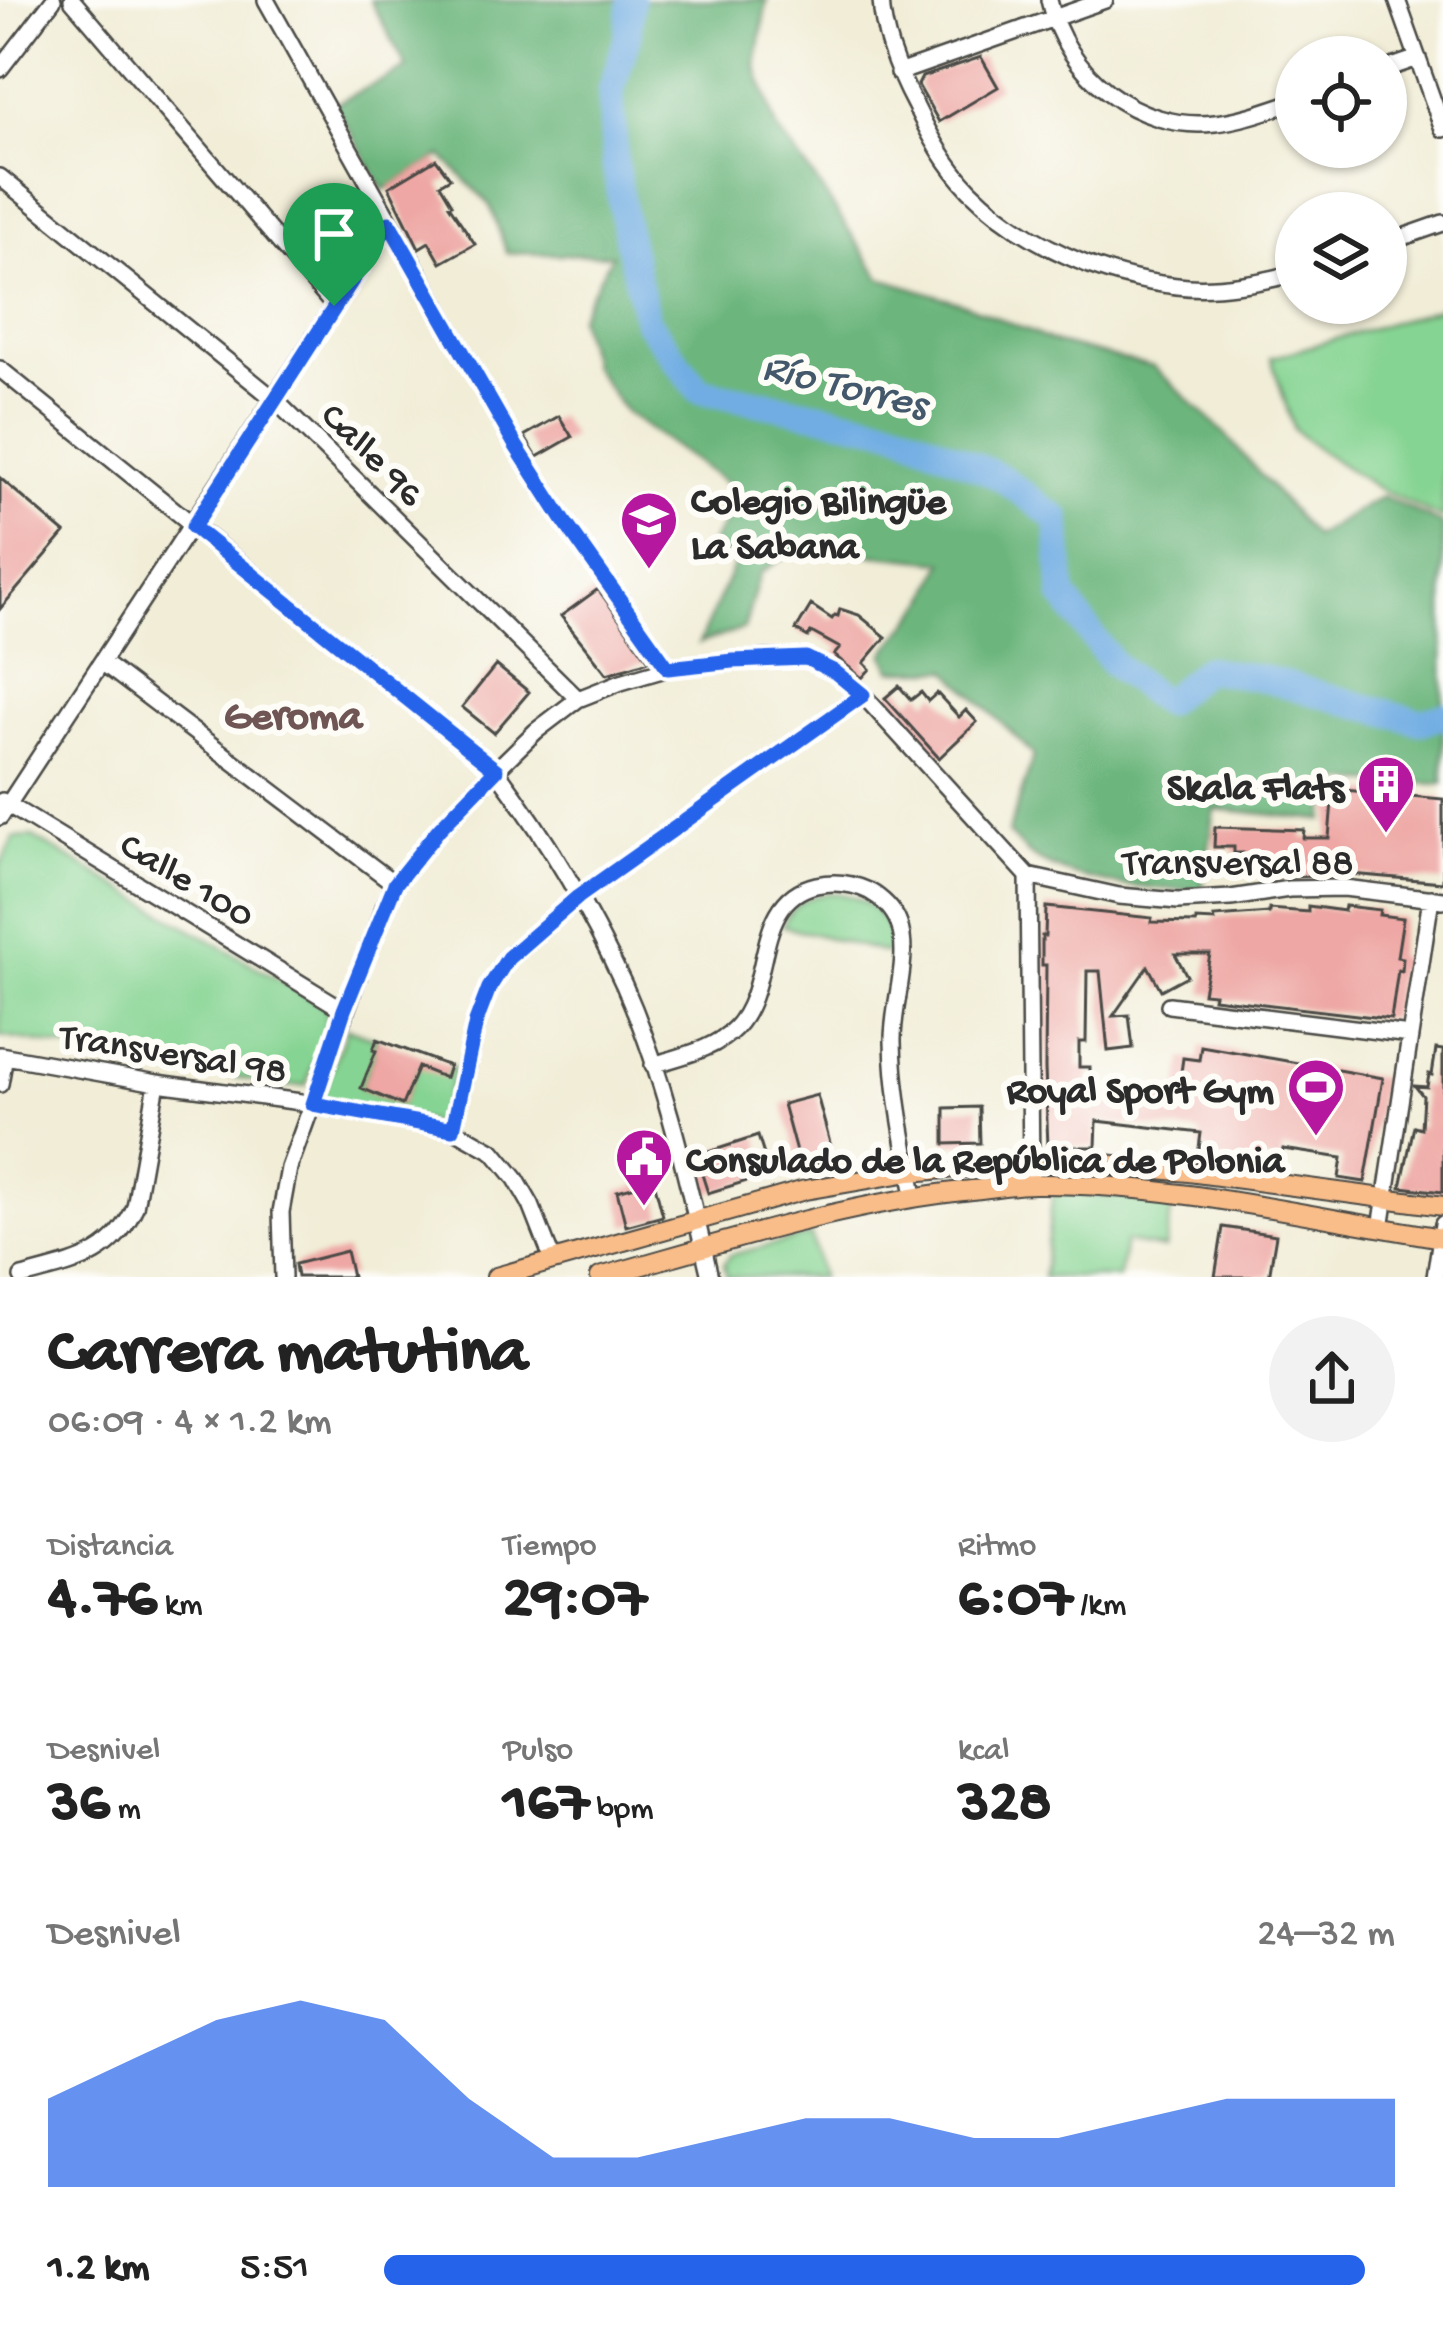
<!DOCTYPE html>
<html lang="es">
<meta charset="utf-8">
<style>
:root{--surface:#fff;--page:#f2f2f2;--text:#222;--muted:#767676;--accent:#2563eb}
body{margin:0;font-family:"Gochi Hand",sans-serif;background:var(--page);color:var(--text);height:100vh;display:flex;flex-direction:column;font-size:45px;white-space:nowrap}
*{box-sizing:border-box;margin:0}
p{font-size:39px;color:var(--muted)}
.icon{flex:none;width:66px;height:66px;fill:none;stroke:currentColor;stroke-width:2;stroke-linecap:round;stroke-linejoin:round}
.map{position:relative;height:1277px;overflow:hidden}
.sheet{display:flex;flex-direction:column;background:var(--surface);flex:1}
.sheet>*{flex:none}
.controls{position:absolute;left:1275px;top:36px;display:grid;gap:24px}
.controls a{display:grid;place-items:center;width:132px;height:132px;border-radius:50%;background:var(--surface);box-shadow:0 3px 9px #0004;font-size:60px}
.pin{position:absolute;display:grid;place-items:center;width:102px;height:102px;color:#fff;margin:-123px -51px;border-radius:50% 50% 50% 0;rotate:-45deg;box-shadow:0 0 12px #0007}
.pin .icon{rotate:45deg}
.round{display:grid;place-items:center;flex:none;width:126px;height:126px;border-radius:63px;background:var(--page)}
.summary{display:flex;align-items:center;justify-content:space-between;height:204px;padding:0 48px}
h1{font-size:66px;font-weight:700;line-height:90px}
.stats{display:grid;grid-template-columns:repeat(3,1fr);gap:18px;height:204px;padding:12px 48px}
.stats div{display:grid;align-content:center}
.stats b{font-size:60px;font-weight:700}
.stats small{font-size:33px;font-weight:400}
.stats p{font-size:33px}
.chart{height:336px;padding:24px 48px}
.chart p{display:flex;justify-content:space-between}
.chart svg{width:100%;height:216px;margin-top:12px;fill:var(--accent);opacity:.7}
ul{padding:0 48px;list-style:none;font-size:39px}
li{display:grid;grid-template-columns:192px 144px 1fr;align-items:center;height:90px}
li i{height:30px;border-radius:15px;background:var(--accent)}
.map>svg:first-child{display:block}
.green{fill:#86d493;stroke:#58805f;stroke-width:3}
.forest{fill:#6cb67d;stroke:#4c7054;stroke-width:3}
.lines{fill:none;stroke-linecap:round;stroke-linejoin:round}
.river{stroke:#71ade3;stroke-width:27}
.building{fill:#eea7a4}
.minor-casing{stroke:#494845;stroke-width:20}
.major-casing{stroke:#494845;stroke-width:22}
.minor{stroke:#fff;stroke-width:15}
.major{stroke:#f8bd89;stroke-width:18}
.route-casing{stroke:#fff;stroke-width:24}
.route{stroke:#2563eb;stroke-width:15}
.labels{text-anchor:middle;stroke-width:12;stroke-linejoin:round;paint-order:stroke}
.street-label{font-size:39px;fill:#2b2b2b;stroke:#fdfcf7}
.poi-label{font-size:39px;font-weight:bold;fill:#2b2b2b;stroke:#fdfcf7;text-anchor:start}
.water-label{font-size:42px;font-style:italic;fill:#44586b;stroke:#fdfcf7}
.neighbourhood-label{font-size:42px;font-weight:bold;fill:#6f5655;stroke:#fdfcf7}
</style>
<div class="map">
<svg width="1443" height="1277" viewBox="0 0 1443 1277">
<rect width="100%" height="100%" fill="#fdfcf7"/>
<filter id="ink" filterUnits="userSpaceOnUse"><feTurbulence type="fractalNoise" baseFrequency=".00833" numOctaves="2"/><feDisplacementMap in="SourceGraphic" scale="24" xChannelSelector="R" yChannelSelector="G"/><feConvolveMatrix kernelMatrix="1 2 1 2 8 2 1 2 1" color-interpolation-filters="sRGB"/></filter>
<filter id="wash" filterUnits="userSpaceOnUse"><feTurbulence type="fractalNoise" baseFrequency=".004" numOctaves="4" result="noise"/><feDisplacementMap in="SourceGraphic" scale="48" xChannelSelector="R" yChannelSelector="G"/><feGaussianBlur stdDeviation="2.7" result="paint"/><feColorMatrix in="noise" values="0 0 0 0 0 0 0 0 0 0 0 0 0 0 0 0 0 1.4 0 .05"/><feComposite in="paint" operator="in"/></filter>
<g filter="url(#wash)">
<rect width="100%" height="100%" fill="#f1edd7"/>
<path class="green" d="M1443,307V519L1377,488L1319,450L1294,430L1271,358Z
M33,837L327,1008L326,1026L306,1085L287,1086L0,1036V865L14,838Z
M831,893C867,895 893,917 890,954L783,926C790,904 809,896 831,893Z
M347,1028L377,1039L373,1049L376,1051L361,1088L401,1105L418,1067L455,1068L440,1124L320,1100Z
M1053,1193L1173,1201L1165,1249L1125,1242L1119,1277H1043Z
M811,1235L821,1277H727L724,1264L730,1255Z"/>
<path class="forest" d="M370,0H767L756,65L777,129L814,178L881,278L965,304L1056,343L1154,367L1225,434L1314,537L1382,496L1443,525V784L1331,781L1324,820L1215,809L1202,890C1145,889 1088,887 1036,859C1026,853 1017,842 1008,834L1034,755L948,670H892L884,654L926,602L944,562L799,547L760,573L744,629L699,643L735,562L710,545L743,495L626,413L592,366L578,317L612,255L507,253L490,205L442,156L384,190L334,104L407,68Z"/>
<g class="lines">
<path class="river" d="M631,0L628,35L611,92L615,164L627,237L647,321L699,390L898,430L1002,478L1058,519L1063,596L1113,664L1164,703L1205,669L1261,678L1421,722L1443,716"/>
</g>
<g id="blocks">
<path class="building" d="M981,57L998,87L939,122L918,85L922,77Z
M436,159L450,178L440,184L452,204L449,205L475,244L441,263L429,242L419,248L389,187Z
M559,416L572,437L537,457L524,436Z
M0,478L65,533L0,609Z
M598,589L649,661L607,674L561,616Z
M811,605L832,619L835,615L838,616L840,609L859,615L886,637L864,663L870,669L862,678L834,655L840,648L811,632L808,637L796,630Z
M496,665L529,692L494,733L462,707Z
M899,686L911,700L921,692L928,701L937,693L959,717L966,710L977,722L939,758L885,698Z
M1333,789L1443,799V882L1316,871V876L1266,878V858L1243,856V853H1234V847H1214L1215,827L1304,830L1303,838H1329Z
M1308,906L1344,911L1345,906L1380,910L1379,915L1403,918L1397,957L1403,958L1402,971L1398,970L1391,1019L1213,998L1214,994L1203,993L1210,954H1175L1187,976L1161,990L1148,966L1113,1016L1129,1015L1133,1048L1108,1051L1100,971H1087L1086,1042H1079V1067H1090V1093L1177,1101L1183,1058L1199,1060L1201,1046L1383,1078L1365,1182L1339,1178L1342,1158L1283,1149L1280,1163L1265,1160L1250,1167L1245,1166L1244,1163L1208,1157L1209,1149L1199,1148L1201,1133L1097,1121L1096,1147H1048L1045,1068L1046,965H1042V936H1045L1046,907L1152,918L1151,922L1196,923V920L1215,921L1214,917L1269,913V909L1308,912Z
M377,1039L449,1066L445,1078L418,1067L402,1105L361,1088L376,1051L373,1050Z
M1436,1049L1443,1050V1192L1401,1187L1414,1126L1421,1128L1423,1096L1415,1086L1427,1087L1429,1074L1432,1075Z
M817,1095L834,1158L800,1167L783,1104Z
M979,1107L980,1143L945,1144V1108Z
M758,1136L770,1174L708,1193L696,1156Z
M654,1181L663,1216L626,1226L617,1191Z
M1223,1227L1276,1235L1269,1277H1215Z
M346,1251L352,1277H297L295,1264Z"/>
</g>
</g>
<g filter="url(#ink)">
<use href="#blocks" fill-opacity="0" stroke="#494845" stroke-width="3"/>
<g class="lines">
<g class="minor-casing">
<path id="minor" d="M72,0L334,306
M266,0L516,446L564,521L669,668
M881,0C883,37 898,73 915,105C930,136 946,165 970,190C1024,244 1102,278 1177,286C1216,291 1258,283 1296,273
M1049,0C1065,74 1137,132 1215,123C1243,120 1269,110 1296,101
M1397,0L1443,129
M0,69L53,0
M1386,69L1418,58
M898,73L1105,0
M0,177L274,399L578,699
M1386,243L1443,223
M0,369L496,770C546,837 589,909 624,985C665,1077 687,1179 710,1277
M103,663L395,884
M2,801L344,1010
M0,817L389,223
M1028,876L1031,1173
M1169,1005L1410,1035
M0,1055L157,1083L301,1102L453,1129L494,1152L516,1179L531,1205L553,1261
M653,1065C681,1056 714,1050 735,1028C775,986 751,900 816,885C834,881 852,883 869,891C882,898 894,910 899,924C911,958 892,1006 893,1042C894,1094 905,1144 914,1196
M0,1084L5,1056
M453,1129L476,1022L489,988L508,958L578,897L863,695
M1381,1228L1431,898
M22,1277C72,1263 112,1259 135,1207L157,1083
M283,1277L281,1212L289,1168L383,909L395,884L439,829L496,770L536,731L578,699L621,682L669,668L769,658H806L835,672L863,695L1028,876L1119,896L1178,901L1231,898L1289,889L1344,888L1443,900
M1435,1277L1443,1224"/>
</g>
<g class="major-casing">
<path id="major" d="M496,1277L805,1190L910,1172L1030,1162L1104,1164L1189,1172L1443,1206
M600,1277C723,1243 844,1203 972,1190C993,1188 1015,1184 1036,1184C1172,1183 1309,1217 1443,1238"/>
</g>
<use href="#minor" class="minor"/>
<use href="#major" class="major"/>
</g>
</g>
<g class="lines" filter="url(#ink)">
<g class="route-casing">
<path id="route" d="M389,223L516,446L564,521L668,668L733,661L806,658L835,672L863,695L578,897L508,958L489,988L476,1022L453,1129L313,1104L344,1010L395,884L439,829L496,770L193,527Z"/>
</g>
<use href="#route" class="route"/>
</g>
<defs>
<g id="school-pin" transform="scale(3)"><path d="M0 17L-7.5 6A9.5 9.5 0 1 1 7.5 6Z" fill="#b5179e" stroke="#fdfcf7"/><path d="M0-5L7-2L0 1L-7-2ZM-4 1L0 2.5L4 1V4Q0 6-4 4Z" fill="#fff"/></g>
<g id="building-pin" transform="scale(3)"><path d="M0 17L-7.5 6A9.5 9.5 0 1 1 7.5 6Z" fill="#b5179e" stroke="#fdfcf7"/><path d="M-4-6H4V6H1V3H-1V6H-4ZM-2.5-4.3h1.7v1.8h-1.7ZM.8-4.3h1.7v1.8H.8ZM-2.5-1h1.7V.8h-1.7ZM.8-1h1.7V.8H.8Z" fill="#fff"/></g>
<g id="stadium-pin" transform="scale(3)"><path d="M0 17L-7.5 6A9.5 9.5 0 1 1 7.5 6Z" fill="#b5179e" stroke="#fdfcf7"/><path d="M0-5a6.5 5 0 1 0 0 10a6.5 5 0 1 0 0-10ZM-3.5-1.8h7v3.6h-7Z" fill="#fff"/></g>
<g id="civic-pin" transform="scale(3)"><path d="M0 17L-7.5 6A9.5 9.5 0 1 1 7.5 6Z" fill="#b5179e" stroke="#fdfcf7"/><path d="M-.6-6.5H3V-4.5H.6V-3L4-1V1h2V6H-6V1h2V-1L-.6-3ZM-1.2 2.5V6h2.4V2.5Z" fill="#fff"/></g>
</defs>
<g fill-rule="evenodd">
<use href="#school-pin" x="649" y="520"/>
<use href="#building-pin" x="1386" y="784"/>
<use href="#stadium-pin" x="1316" y="1087"/>
<use href="#civic-pin" x="644" y="1157"/>
</g>
<g class="labels">
<g class="street-label">
<text transform="translate(375 452) rotate(45)" y="14">Calle 96</text>
<text x="1238" y="873">Transversal 88</text>
<text transform="translate(189 877) rotate(31)" y="14">Calle 100</text>
<text transform="translate(174 1050) rotate(9)" y="14">Transversal 98</text>
</g>
<g class="poi-label">
<text x="691" y="512">Colegio Bilingüe<tspan x="691" dy="45">La Sabana</tspan></text>
<text x="1344" y="798" text-anchor="end">Skala Flats</text>
<text x="1274" y="1101" text-anchor="end">Royal Sport Gym</text>
<text x="686" y="1171">Consulado de la República de Polonia</text>
</g>
<g class="water-label">
<text transform="translate(846 382) rotate(14)" y="15">Río Torres</text>
</g>
<g class="neighbourhood-label">
<text x="293" y="727">Geroma</text>
</g>
</g>
</svg>
<div class="controls">
<a><svg class="icon" aria-label="locate" viewBox="0 0 24 24"><circle cx="12" cy="12" r="6"/><path d="M12 2v4M12 18v4M2 12h4M18 12h4"/></svg></a>
<a><svg class="icon" aria-label="layers" viewBox="0 0 24 24"><path d="M12 4l9 5-9 5-9-5zM3 14l9 5 9-5"/></svg></a>
</div>
<div class="pin" style="left:334px;top:306px;background:#1e9e55"><svg class="icon" aria-label="arrive" viewBox="0 0 24 24"><path d="M6 21V4h12l-3 4 3 4H6"/></svg></div>
</div>
<section class="sheet">
<div class="summary"><div><h1>Carrera matutina</h1><p>06:09 · 4 × 1.2 km</p></div><a class="round"><svg class="icon" aria-label="share" viewBox="0 0 24 24"><path d="M12 15V3M7 8l5-5 5 5M5 13v7h14v-7"/></svg></a></div>
<div class="stats">
<div><p>Distancia</p><b>4.76<small> km</small></b></div>
<div><p>Tiempo</p><b>29:07</b></div>
<div><p>Ritmo</p><b>6:07<small> /km</small></b></div>
</div>
<div class="stats">
<div><p>Desnivel</p><b>36<small> m</small></b></div>
<div><p>Pulso</p><b>167<small> bpm</small></b></div>
<div><p>kcal</p><b>328</b></div>
</div>
<div class="chart"><p><span>Desnivel</span>24–32 m</p>
<svg viewBox="0 0 160 44" preserveAspectRatio="none"><path d="M0 44V26L10 18L20 10L30 6L40 10L50 26L60 38L70 38L80 34L90 30L100 30L110 34L120 34L130 30L140 26L150 26L160 26V44z"/></svg>
</div>
<ul>
<li><b>1.2 km</b>5:51<i style="width:97%"></i></li>
</ul>
</section>
